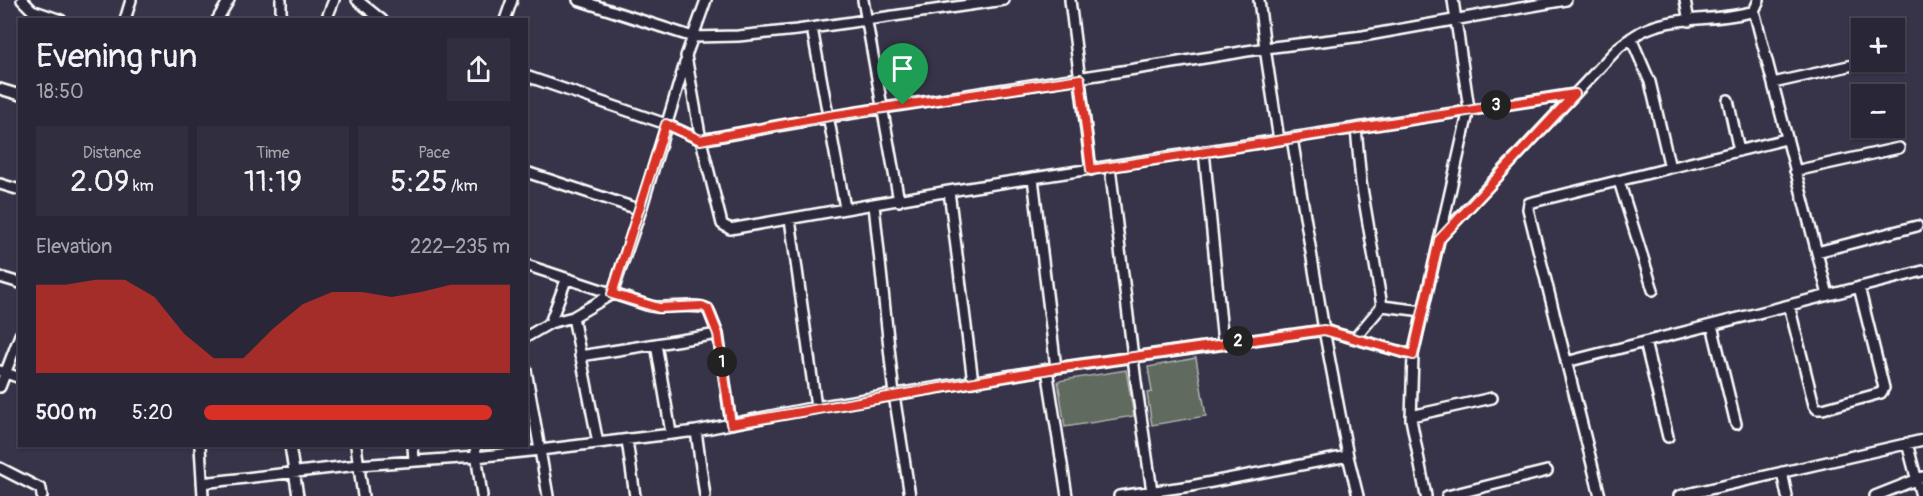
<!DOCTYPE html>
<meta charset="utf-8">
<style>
:root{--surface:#292737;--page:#312f3f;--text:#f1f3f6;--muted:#a5a5ad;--line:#454452;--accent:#d93025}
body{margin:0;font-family:Pangolin,sans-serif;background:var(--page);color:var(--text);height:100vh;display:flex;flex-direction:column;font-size:22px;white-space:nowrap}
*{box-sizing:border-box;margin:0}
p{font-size:20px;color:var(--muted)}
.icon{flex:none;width:33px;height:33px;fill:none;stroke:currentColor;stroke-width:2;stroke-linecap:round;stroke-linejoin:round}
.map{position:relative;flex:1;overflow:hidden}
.drawer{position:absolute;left:18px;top:18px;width:510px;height:429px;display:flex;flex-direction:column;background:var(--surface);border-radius:0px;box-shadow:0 2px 4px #0004,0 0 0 2px var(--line)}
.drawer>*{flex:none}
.fabs{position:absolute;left:1851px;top:18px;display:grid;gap:12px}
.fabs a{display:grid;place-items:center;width:54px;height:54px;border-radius:0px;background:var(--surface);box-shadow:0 2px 4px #0004,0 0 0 2px var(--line);font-size:30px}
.pin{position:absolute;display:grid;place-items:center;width:51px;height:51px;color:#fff;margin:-62px -26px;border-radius:50% 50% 50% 0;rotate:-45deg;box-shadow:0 0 6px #0007}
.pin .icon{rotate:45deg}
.km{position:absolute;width:30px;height:30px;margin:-15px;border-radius:50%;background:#222;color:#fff;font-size:16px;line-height:30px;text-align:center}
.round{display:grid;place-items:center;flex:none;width:63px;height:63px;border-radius:0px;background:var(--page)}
.overview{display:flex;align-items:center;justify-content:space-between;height:102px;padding:0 18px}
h1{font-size:33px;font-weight:600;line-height:45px}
.figures{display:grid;grid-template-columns:repeat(3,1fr);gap:9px;height:102px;padding:6px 18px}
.figures div{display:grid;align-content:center;border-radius:0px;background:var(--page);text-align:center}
.figures b{font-size:30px;font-weight:600}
.figures small{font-size:16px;font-weight:400}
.figures p{font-size:16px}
.chart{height:168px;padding:12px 18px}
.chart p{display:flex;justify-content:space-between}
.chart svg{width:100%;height:108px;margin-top:6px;fill:var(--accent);opacity:.7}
ul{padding:0 18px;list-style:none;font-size:20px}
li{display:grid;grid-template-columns:96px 72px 1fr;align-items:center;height:45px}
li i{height:15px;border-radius:8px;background:var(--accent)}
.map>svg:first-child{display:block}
.green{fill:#616a5e;stroke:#b0b4ae;stroke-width:1.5}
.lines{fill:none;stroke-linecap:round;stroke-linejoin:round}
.minor-casing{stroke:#fff;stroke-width:14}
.minor{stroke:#2f2a3d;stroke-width:9}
.route-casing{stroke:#fff;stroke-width:12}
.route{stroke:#d93025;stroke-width:8}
</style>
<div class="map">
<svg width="1923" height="496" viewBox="0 0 1923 496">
<rect width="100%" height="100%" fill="#373449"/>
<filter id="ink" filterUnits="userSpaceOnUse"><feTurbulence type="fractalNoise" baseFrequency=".0167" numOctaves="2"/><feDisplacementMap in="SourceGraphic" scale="12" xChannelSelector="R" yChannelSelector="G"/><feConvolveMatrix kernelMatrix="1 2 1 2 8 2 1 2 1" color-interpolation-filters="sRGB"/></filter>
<g filter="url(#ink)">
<path class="green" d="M1196,358L1206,416L1152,425L1147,393L1152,392L1148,367Z
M1126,370L1134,416L1065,427L1058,381Z"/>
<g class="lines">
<g class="minor-casing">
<path id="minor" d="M22,0L32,10L61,20
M357,0L382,20
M578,0L693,37L738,36L797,30L1004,0
M706,0L686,56L701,140C888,104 1077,80 1265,48L1279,140
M863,0L899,201
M1070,0L1091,170
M1259,0L1265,48L1363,36L1566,0
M1685,0L1689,21
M1759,0L1754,11L1828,295
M125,20L131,0
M217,20L229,0
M281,20V0
M326,20L334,0
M505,20L512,0
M812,28L845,208
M1631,38L1650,82L1670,168
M526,76L666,124L701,140L722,224L730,229L949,191L1575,94
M1773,83L1862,63
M0,89L20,95
M1728,100L1739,151
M1356,128L1361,182L1382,306L1423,311
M1292,138L1324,330L1413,355
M1204,151L1223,343
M1110,167L1136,382L1152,491
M1795,171L1899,148
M526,172L641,210
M1033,178L1056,368
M1619,181L1653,290
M0,184L20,190
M949,191L973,382
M874,205L894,395L910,496
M790,219L816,407
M1439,239L1619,47C1628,40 1637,33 1647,29C1680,15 1719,22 1754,11
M1817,252L1917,226
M526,265L650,306C669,310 691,302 708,309L718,334L731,424
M0,277L20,283
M1789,305L1814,405L1817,409H1823L1881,393L1884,388L1859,287
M573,317L598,443
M550,323L573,317L612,294L641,210L685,63
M1712,325L1736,424
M526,337L550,323L566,280
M1355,338L1382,306
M1645,342L1668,437
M580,356L656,344
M1566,362L1923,271
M1047,369L1067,496
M526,370L540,450L696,431L816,407L1056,368L1324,330L1348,456
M0,371L20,378
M0,387L20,335
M1411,416L1492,398
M696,431L705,496
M671,433L656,344L718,334
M627,440L635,496
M1907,443L1921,496
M200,446L203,496
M290,446L298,496
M356,446L363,496
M413,446L414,461
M475,446L482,496
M0,468L41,489L42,496
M1782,472L1787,496
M202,483L358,465L476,457L540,450L548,496
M1119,496L1191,486L1348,456L1358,496
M1426,496L1411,419L1413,355L1469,109L1453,0
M1447,496L1547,471
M1600,496L1528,209L1529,203L1786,139
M1679,496L1923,440
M1875,496L1923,477"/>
</g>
<use href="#minor" class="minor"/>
</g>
</g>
<g class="lines" filter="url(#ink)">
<g class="route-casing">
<path id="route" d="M1080,79L1091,170L1575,94L1439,240L1413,355L1324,330L1056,368L731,424L718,334L708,309L702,306L659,308L612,294L666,124L700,140L829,116Z"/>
</g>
<use href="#route" class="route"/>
</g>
</svg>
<div class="fabs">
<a>+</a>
<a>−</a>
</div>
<div class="pin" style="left:903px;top:105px;background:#1e9e55"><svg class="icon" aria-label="arrive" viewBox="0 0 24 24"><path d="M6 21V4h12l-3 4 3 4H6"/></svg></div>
<b class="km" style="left:722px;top:362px">1</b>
<b class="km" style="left:1238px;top:341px">2</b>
<b class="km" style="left:1496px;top:105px">3</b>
<section class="drawer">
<div class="overview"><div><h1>Evening run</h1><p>18:50</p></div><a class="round"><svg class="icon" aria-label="share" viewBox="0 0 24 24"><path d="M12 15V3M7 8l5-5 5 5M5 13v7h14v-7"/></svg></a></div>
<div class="figures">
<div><p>Distance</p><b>2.09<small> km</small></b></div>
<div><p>Time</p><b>11:19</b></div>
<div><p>Pace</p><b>5:25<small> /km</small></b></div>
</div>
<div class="chart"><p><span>Elevation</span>222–235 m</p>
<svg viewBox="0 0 160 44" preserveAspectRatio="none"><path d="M0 44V8L10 8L20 6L30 6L40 13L50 28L60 38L70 38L80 26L90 16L100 11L110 11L120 13L130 11L140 8L150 8L160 8V44z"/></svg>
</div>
<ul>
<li><b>500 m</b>5:20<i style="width:94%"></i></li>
</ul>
</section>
</div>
